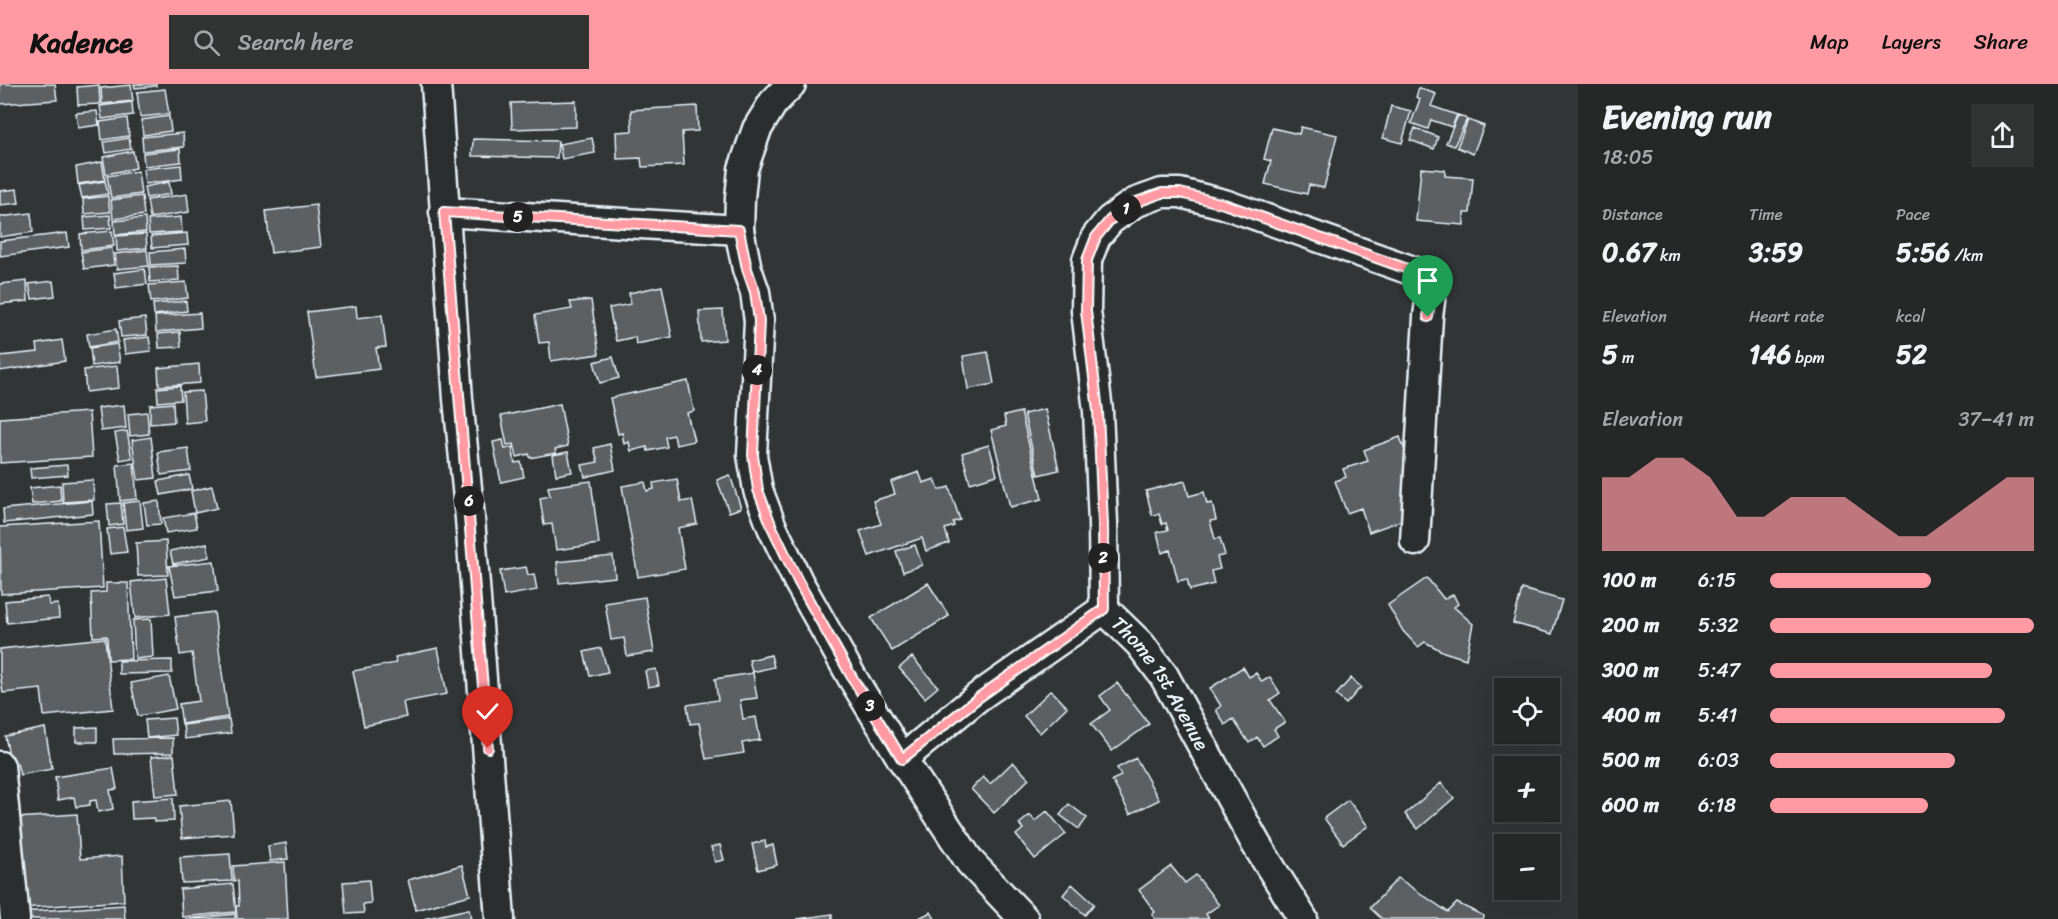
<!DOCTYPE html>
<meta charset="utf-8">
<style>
:root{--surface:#262828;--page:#323434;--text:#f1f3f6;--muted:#a4a6a8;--line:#424445;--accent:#ff9aa2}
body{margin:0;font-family:Sriracha,sans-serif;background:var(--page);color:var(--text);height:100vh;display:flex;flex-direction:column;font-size:22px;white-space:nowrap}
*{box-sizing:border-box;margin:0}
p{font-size:20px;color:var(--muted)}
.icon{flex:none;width:33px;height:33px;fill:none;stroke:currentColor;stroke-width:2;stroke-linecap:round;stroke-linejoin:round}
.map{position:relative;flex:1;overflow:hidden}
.sheet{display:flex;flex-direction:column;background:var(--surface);width:480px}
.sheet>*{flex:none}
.tools{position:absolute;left:1494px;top:594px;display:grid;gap:12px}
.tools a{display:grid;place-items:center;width:66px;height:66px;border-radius:0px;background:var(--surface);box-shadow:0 6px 24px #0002,0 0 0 2px var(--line);font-size:30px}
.pin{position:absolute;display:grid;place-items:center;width:51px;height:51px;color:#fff;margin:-62px -26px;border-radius:50% 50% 50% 0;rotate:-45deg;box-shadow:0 0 6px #0007}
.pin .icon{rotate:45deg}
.km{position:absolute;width:30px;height:30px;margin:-15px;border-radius:50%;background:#222;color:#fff;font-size:16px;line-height:30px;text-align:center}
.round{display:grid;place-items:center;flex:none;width:63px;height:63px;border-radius:0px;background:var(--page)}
.headline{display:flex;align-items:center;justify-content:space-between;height:102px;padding:0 24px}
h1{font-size:33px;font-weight:800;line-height:45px}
.metrics{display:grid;grid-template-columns:repeat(3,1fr);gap:9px;height:102px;padding:6px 24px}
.metrics div{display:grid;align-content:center}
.metrics b{font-size:26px;font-weight:800}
.metrics small{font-size:16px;font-weight:400}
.metrics p{font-size:16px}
.chart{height:168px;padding:12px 24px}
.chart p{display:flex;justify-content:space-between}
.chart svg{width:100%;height:108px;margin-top:6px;fill:var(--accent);opacity:.7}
ul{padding:0 24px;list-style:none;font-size:20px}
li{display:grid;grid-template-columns:96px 72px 1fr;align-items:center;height:45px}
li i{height:15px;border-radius:8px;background:var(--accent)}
header{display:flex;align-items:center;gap:36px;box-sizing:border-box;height:84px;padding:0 30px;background:var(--accent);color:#111}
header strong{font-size:28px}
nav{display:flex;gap:33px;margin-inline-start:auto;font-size:21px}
.search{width:420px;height:54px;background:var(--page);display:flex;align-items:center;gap:15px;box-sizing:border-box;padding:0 21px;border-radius:0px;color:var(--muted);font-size:22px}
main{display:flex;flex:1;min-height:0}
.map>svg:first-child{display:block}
.building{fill:#5c6063;stroke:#e8f1f8;stroke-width:1.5}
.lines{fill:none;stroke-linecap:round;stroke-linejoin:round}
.minor-casing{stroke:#e8f1f8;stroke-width:33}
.minor{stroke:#2a2d2e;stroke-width:28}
.route-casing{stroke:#fff;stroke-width:12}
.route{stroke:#ff9aa2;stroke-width:8}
.labels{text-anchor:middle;stroke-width:4.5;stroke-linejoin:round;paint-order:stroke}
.street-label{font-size:20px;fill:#e8f1f8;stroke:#2a2d2e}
</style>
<header>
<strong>Kadence</strong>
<div class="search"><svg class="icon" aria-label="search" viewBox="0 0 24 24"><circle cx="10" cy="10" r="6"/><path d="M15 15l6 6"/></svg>Search here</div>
<nav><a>Map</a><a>Layers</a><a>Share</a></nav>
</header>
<main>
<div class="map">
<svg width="1578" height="835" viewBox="0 0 1578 835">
<rect width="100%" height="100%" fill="#323536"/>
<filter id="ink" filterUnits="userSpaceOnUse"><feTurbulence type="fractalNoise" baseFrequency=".0167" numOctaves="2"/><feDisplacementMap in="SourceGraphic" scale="12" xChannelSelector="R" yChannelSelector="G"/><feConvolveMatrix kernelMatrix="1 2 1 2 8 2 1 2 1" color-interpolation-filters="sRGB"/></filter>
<g filter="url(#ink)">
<path class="building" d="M0,0H55L57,16L0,20Z
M134,0H156V2L135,4Z
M99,1L100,20L78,21L77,3Z
M131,1L133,17L102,20L101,4Z
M1419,4L1436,10L1431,22L1457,31L1452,43L1431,36L1428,45L1411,39L1420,15L1416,13Z
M165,5L169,30L140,33L137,8Z
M576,17V43L512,45L511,19Z
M132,18L133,31L102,35L100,22Z
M697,22L698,47L682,48L684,81L642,83L641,74L617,75L616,48L632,47L631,26Z
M1391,22L1411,27L1402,59L1383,54Z
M97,27L99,41L78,44L76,29Z
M1458,31L1467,35L1454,62L1446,59Z
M169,32L171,47L143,51L141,36Z
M127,34L129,52L102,56L100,38Z
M1468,36L1484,42L1473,70L1457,63Z
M1301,43L1337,51L1324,104L1309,101L1307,110L1265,100L1271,77L1264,75L1272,44L1299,50Z
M1415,44L1438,53L1434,65L1410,56Z
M183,49L184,63L143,67L142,53Z
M129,54L131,65L106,69L104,58Z
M592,54L595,69L562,75L559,60Z
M473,55L558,57L557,74L472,72Z
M180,65L181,78L144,82L143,69Z
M133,67L136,84L106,90L103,73Z
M102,78L105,96L78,100L76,83Z
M181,81L182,95L145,100L143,85Z
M1421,84L1445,86V92L1473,94L1470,129H1464V141L1416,137Z
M138,87L141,110L111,114L107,92Z
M105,97L108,110L82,114L79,101Z
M169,98L171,110L146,114L144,103Z
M17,105L19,119L0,121V107Z
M187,110L189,128L150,134L147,116Z
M108,112L110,128L84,130L83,115Z
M142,112L144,131L113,135L111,116Z
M316,121L321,163L271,169L266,127Z
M31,129L33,148L0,153V133Z
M110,131L111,144L85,146L84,133Z
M181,133L182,148L149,150L148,136Z
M145,134L146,148L115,151L114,137Z
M112,147L114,162L81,166L80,150Z
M67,149L69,163L0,172V157Z
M187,149L188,161L152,164L151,152Z
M146,150L147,164L117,167L116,152Z
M112,164L114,181L84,185L81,168Z
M185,165L186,179L151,181L150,168Z
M147,166L149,182L117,185L115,170Z
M178,182L179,196L150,198L149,183Z
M145,185L147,200L116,204L114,189Z
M27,197L28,217L0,220V200Z
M53,197L55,212L32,215L29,200Z
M186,198L188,214L151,218L149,201Z
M662,202L672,253L636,260L635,253L616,257L609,224L631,220L629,209Z
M591,216L599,270L551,277L549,258L539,259L535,231L572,225L570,218Z
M186,217L187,227L154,231L153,220Z
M356,222L357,234L382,231L386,263L376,264L379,285L316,293L307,228Z
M723,226L725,256L701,258L699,227Z
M200,229L201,244L156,248L155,232Z
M145,234L147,251L121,253L119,237Z
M116,245L118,258L89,263L87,250Z
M180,248L181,263L159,264L158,250Z
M149,253L151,267L125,270L123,256Z
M62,256L65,277L0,287V272L38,268L37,260Z
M117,260L120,278L92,282L90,264Z
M988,268L994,300L968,305L963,272Z
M613,273L619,294L600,299L594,278Z
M199,280L200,299L159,302L158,284Z
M117,282L119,304L86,308L84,286Z
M688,297L694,327L687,329L694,357L676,361L674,351L665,353L667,363L648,367L647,363L631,367L629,358L624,360L622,349L618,350L610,314Z
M180,302L181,316L158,318L157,304Z
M202,307L205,337L185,339L183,308Z
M173,319L174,338L150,340V321Z
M560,320L568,362L555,365L556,369L530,374L529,370L517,373L514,360L507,361L501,332Z
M124,321L126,344L101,347L98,324Z
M1045,325L1059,386L1038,391L1024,330Z
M89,328L92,373L0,379V334Z
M147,328L149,350L130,352L128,330Z
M1021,328L1042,415L1010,423L991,346L1006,342L1004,332Z
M127,347L132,374L120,376L115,349Z
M151,353L156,394L138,396L132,356Z
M1400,353L1408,375L1414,432L1369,448L1361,424L1347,429L1335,397L1346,393L1343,385L1368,377L1364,366Z
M503,356L505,365L512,363L515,379L521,378L524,393L501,398L493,358Z
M610,360L615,386L585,393L582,381L598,378L594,364Z
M989,361L997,391L970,399L962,369Z
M188,364L191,387L161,391L158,368Z
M568,368L572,388L556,391L553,371Z
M134,379L137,415L120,417L117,381Z
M67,381L68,391L31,394L30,384Z
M919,388L923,399L935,395L939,406L949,403L960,436L953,438L954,442L945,445L949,459L926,467L922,454L869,472L860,447L881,440L873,417L895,410L891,398Z
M189,391L192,405L161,411L158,397Z
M730,391L741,424L729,428L717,396Z
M677,395L681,418L692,416L697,440L678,444L685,485L638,493L622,402L645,398L647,407L654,405L653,399Z
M93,396L94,416L63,418L62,398Z
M591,397L599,460L556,466L552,440L544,441L540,414L550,412L548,403Z
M1185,397L1189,412L1204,408L1207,420L1212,419L1216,436L1210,437L1215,455L1220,454L1225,471L1217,473L1220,485L1211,487L1214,500L1190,506L1187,495L1178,497L1170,466L1162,469L1157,448L1168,446L1166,439L1162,440L1159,430L1152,431L1146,407Z
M60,401L61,417L32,420L30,404Z
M212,402L217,424L195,429L191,407Z
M92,417L93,430L4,439L3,425Z
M140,417L143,444L126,446L123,419Z
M159,417L161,440L147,441L144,419Z
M121,419L123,440L109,442L107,420Z
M194,429L197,444L166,449L163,434Z
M99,437L103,504L1,510L0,443Z
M123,443L127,468L110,470L107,445Z
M166,457L168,491L138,492L136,459Z
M207,459L210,473L173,480L170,467Z
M915,461L922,481L903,488L896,467Z
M613,472L615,493L559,499L557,478Z
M214,477L218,507L175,512L169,482Z
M526,483L528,491L534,490L537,506L504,512L500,487Z
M166,494L170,530L135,534L131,498Z
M1427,494L1444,515L1453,510L1458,520L1454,523L1473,540L1466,575L1444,568L1425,558L1418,563L1403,547L1388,521Z
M106,499H128L131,575L108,576L107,552L93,553L91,509L106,508Z
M928,499L949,532L892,567L871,534Z
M1522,505L1562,516L1552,550L1513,539Z
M48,513L49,521L58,520L59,534L7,539L5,517Z
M645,513L654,568L627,572L624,554L611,556L605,519Z
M214,528L228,633L182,640L179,620L199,617L192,569L180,571L175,533Z
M151,535L153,573L135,575L133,536Z
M105,554L113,625L44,632L41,605L3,609L0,589V565Z
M438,564L447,610L403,618L406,633L364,642L353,587L396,579L395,573Z
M601,564L608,588L590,592L584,568Z
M771,571L774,583L752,588L749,576Z
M912,573L938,603L925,614L899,584Z
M172,576V589L119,590V577Z
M1243,583L1249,593L1256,589L1262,598L1270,593L1280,609L1270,616L1285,638L1274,645L1278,652L1263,662L1257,653L1249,659L1233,635L1225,641L1216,626L1221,622L1210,604Z
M656,585L659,601L648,603L645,587Z
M753,589L757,614L740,616L743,635L756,633L760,656L742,659L744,669L706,675L699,639L690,640L687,621L718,616L715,595Z
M169,592L176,625L138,632L131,599Z
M1351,594L1361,603L1346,620L1336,611Z
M1117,599L1149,640L1112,667L1091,640L1110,626L1100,612Z
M1051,606L1067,623L1040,649L1024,632Z
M174,634L176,651L147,654L145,636Z
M229,635L231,649L185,655L183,641Z
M97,643V658H76V644Z
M45,644L52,685L20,691L17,679L11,681L5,652Z
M173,654V669L114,670L113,655Z
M174,671L178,710L155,712L151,673Z
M1136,674L1159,716L1130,730L1112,696L1121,692L1117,684Z
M1013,678L1029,695L994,729L971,705L983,693L990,700Z
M113,684L117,705L110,706L113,725L98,728L96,716L90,717V721L76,723L74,713L58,716L55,693Z
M1441,699L1454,714L1418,745L1405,730Z
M173,714L174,737L154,738V734L132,735L131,717Z
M1348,716L1368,742L1343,760L1324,734Z
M231,717L234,750L182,754L179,722Z
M1069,720L1087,734L1079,745L1060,731Z
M1047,727L1066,750L1035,775L1016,751L1023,745L1019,740L1030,731L1035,737Z
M77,730L80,775L122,772L124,817L22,824L16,734Z
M765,757L766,763L773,761L777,781L758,786L752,760Z
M286,759L288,775L270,777L268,762Z
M720,761L724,776L715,778L711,763Z
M230,770L232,797L182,799L180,773Z
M285,778L288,835H237L236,822H239L238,797H234L233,782Z
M462,781L470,811L416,826L408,796Z
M1171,782L1185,799L1196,791L1219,821L1206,830L1209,835H1155L1152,830L1155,828L1139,806Z
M1398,794L1448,828L1457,819L1484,832L1482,835H1382L1370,824Z
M369,796L371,819L363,820L364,829L346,830L343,798Z
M233,800L236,828L182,833L180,805Z
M1072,800L1094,820L1085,831L1063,811Z
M124,821L125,835H23L22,828Z
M469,825L471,835H423Z
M931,828L935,835H917Z
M235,830V835H185Z
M832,830V835H797Z"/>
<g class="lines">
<g class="minor-casing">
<g id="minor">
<path d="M436,0L458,315L470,434L500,835"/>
<path d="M791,0L773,19L757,45L743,85L740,114L739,146L747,185L755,208L759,237L752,371L758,406L772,443L798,497L853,595L902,675L970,778L1024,835"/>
<path d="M444,128L739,146"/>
<path d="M1104,525L1103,439L1098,327L1086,227L1087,176L1096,153L1110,136L1134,119L1162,109H1180L1224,120L1433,194L1428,233L1415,457"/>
<path id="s1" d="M902,675L978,613L1104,525L1140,560L1164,592L1256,760L1303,835"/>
<path d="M0,682L15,835"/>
</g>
</g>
<use href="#minor" class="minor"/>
</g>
</g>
<g class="lines" filter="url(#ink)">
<g class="route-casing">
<path id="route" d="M488,664L444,128L739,146L747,185L755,208L759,237L753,371L758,406L772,443L798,497L853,595L902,675L978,614L1104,525L1103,440L1098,327L1086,227L1087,176L1096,153L1110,136L1134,119L1162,109H1180L1224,120L1433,194L1428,233"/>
</g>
<use href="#route" class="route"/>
</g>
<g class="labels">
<g class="street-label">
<text dy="7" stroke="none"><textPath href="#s1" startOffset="346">Thome 1st Avenue</textPath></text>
</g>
</g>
</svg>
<div class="tools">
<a><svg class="icon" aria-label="locate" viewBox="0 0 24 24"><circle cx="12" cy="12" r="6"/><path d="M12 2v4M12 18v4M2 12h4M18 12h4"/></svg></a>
<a>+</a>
<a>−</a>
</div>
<div class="pin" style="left:1428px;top:233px;background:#1e9e55"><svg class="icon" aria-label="arrive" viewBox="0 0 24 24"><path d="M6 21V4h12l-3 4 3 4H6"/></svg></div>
<div class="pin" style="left:488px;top:664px;background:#d93025"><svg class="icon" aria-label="check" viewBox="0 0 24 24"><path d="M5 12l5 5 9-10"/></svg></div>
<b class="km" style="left:1126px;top:125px">1</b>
<b class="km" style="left:1103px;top:474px">2</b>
<b class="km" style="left:870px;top:622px">3</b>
<b class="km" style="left:757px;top:286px">4</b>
<b class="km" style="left:518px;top:133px">5</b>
<b class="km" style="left:469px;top:417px">6</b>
</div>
<section class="sheet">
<div class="headline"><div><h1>Evening run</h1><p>18:05</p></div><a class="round"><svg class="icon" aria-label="share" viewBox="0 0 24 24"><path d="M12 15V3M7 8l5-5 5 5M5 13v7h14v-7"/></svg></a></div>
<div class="metrics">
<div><p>Distance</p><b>0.67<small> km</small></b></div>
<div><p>Time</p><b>3:59</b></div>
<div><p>Pace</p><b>5:56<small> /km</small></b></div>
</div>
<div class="metrics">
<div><p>Elevation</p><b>5<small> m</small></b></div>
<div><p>Heart rate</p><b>146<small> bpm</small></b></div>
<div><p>kcal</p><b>52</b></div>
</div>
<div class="chart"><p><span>Elevation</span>37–41 m</p>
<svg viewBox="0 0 160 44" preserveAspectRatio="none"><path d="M0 44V14L10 14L20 6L30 6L40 14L50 30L60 30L70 22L80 22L90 22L100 30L110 38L120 38L130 30L140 22L150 14L160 14V44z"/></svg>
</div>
<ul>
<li><b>100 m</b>6:15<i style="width:61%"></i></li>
<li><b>200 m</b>5:32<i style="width:100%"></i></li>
<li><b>300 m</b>5:47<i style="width:84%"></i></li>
<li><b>400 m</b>5:41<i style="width:89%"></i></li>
<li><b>500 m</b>6:03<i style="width:70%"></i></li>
<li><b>600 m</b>6:18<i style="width:60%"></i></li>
</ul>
</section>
</main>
